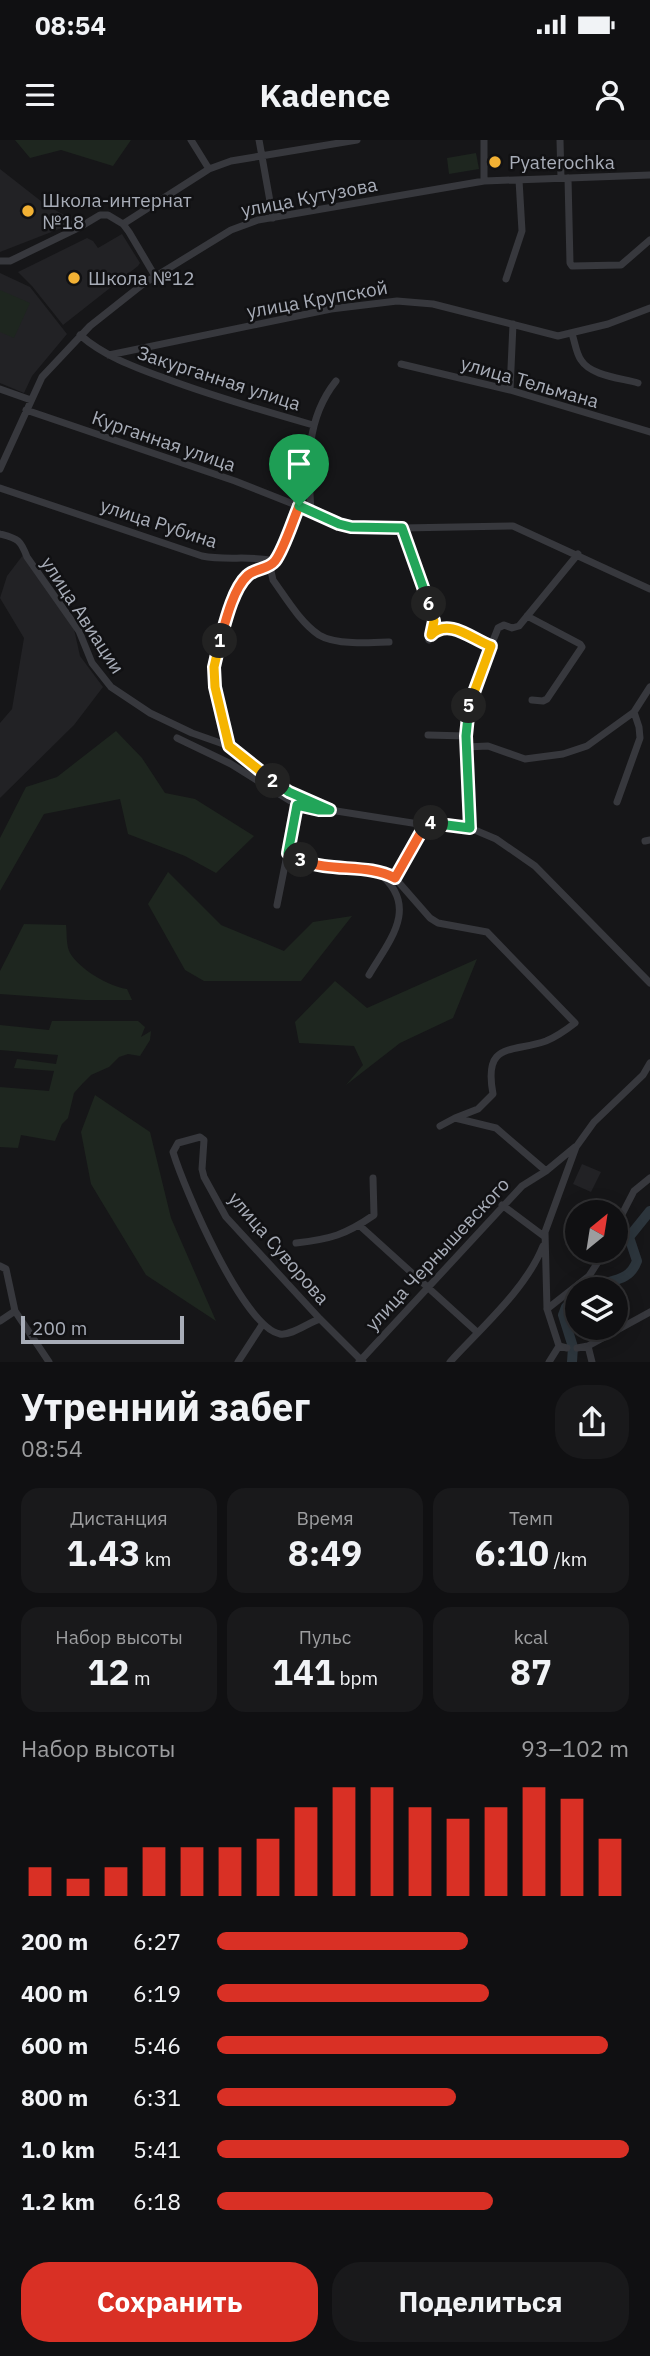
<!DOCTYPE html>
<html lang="ru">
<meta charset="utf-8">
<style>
:root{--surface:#101012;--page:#19191b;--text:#f1f3f6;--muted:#9c9d9f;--line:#303032;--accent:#d93025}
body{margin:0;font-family:"IBM Plex Sans",sans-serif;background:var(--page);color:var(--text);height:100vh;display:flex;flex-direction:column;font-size:26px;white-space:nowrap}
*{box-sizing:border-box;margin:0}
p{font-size:23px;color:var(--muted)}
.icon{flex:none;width:38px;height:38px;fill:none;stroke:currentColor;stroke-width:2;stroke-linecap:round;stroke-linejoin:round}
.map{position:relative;height:1222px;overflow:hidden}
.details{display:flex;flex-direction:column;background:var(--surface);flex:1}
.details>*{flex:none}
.needle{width:46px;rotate:30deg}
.buttons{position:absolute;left:565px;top:1060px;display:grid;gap:14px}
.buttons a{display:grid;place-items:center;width:63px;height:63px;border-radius:50%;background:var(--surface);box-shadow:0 4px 18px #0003,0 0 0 2px var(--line);font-size:35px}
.scale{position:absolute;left:21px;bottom:18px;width:163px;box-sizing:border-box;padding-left:7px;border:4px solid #a8adb8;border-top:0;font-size:19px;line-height:24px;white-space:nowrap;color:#a8adb8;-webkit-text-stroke:5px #111113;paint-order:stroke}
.pin{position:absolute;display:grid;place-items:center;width:60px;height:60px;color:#fff;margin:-72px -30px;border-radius:50% 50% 50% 0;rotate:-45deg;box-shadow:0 0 7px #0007}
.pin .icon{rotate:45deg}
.km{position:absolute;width:35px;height:35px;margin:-18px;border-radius:50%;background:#222;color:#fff;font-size:19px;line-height:35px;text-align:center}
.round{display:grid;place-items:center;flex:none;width:74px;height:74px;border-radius:28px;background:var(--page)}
.head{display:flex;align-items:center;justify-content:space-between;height:119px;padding:0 21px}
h1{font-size:38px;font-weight:800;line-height:52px}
.stats{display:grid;grid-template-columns:repeat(3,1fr);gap:10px;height:119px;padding:7px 21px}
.stats div{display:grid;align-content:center;border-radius:18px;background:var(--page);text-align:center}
.stats b{font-size:35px;font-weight:800}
.stats small{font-size:19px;font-weight:400}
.stats p{font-size:19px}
.chart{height:196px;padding:14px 21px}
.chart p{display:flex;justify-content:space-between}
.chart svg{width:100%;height:126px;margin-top:7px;stroke:var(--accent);stroke-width:6}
.primary-button{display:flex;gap:14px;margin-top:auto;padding:14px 21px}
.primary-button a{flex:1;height:80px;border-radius:28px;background:var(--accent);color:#fff;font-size:28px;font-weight:800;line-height:80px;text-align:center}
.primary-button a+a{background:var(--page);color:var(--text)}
ul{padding:0 21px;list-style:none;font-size:23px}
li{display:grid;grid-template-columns:112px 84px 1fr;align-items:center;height:52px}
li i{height:18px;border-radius:9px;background:var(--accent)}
.status{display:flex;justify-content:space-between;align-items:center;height:49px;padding:0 35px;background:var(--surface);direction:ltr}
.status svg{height:19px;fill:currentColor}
header{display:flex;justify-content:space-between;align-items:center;height:91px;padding:0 21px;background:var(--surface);font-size:32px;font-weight:800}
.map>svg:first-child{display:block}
.built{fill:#222225}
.green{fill:#1e261f}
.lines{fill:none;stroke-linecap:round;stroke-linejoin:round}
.river{stroke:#2c353c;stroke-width:10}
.minor{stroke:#37383d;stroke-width:7}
.split-1-casing{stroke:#fff;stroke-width:14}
.split-2-casing{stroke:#fff;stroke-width:14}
.split-3-casing{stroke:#fff;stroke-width:14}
.split-4-casing{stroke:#fff;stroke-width:14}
.split-5-casing{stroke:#fff;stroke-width:14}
.split-6-casing{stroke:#fff;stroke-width:14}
.split-7-casing{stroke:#fff;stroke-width:14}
.split-1{stroke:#f0652b;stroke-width:9}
.split-2{stroke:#f5b400;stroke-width:9}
.split-3{stroke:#22a559;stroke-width:9}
.split-4{stroke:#f0652b;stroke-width:9}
.split-5{stroke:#22a559;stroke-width:9}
.split-6{stroke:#f5b400;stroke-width:9}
.split-7{stroke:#22a559;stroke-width:9}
.poi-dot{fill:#f2b134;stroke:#111113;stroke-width:2.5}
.labels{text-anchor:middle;stroke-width:5;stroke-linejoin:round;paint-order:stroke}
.poi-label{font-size:19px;fill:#a8adb8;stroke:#111113;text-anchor:start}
.street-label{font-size:19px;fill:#a8adb8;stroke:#111113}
</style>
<div class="status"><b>08:54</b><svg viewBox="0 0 49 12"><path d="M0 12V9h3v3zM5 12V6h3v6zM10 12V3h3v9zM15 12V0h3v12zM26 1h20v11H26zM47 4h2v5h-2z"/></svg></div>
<header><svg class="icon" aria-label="menu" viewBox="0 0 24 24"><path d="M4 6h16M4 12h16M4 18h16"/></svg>Kadence<svg class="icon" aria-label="person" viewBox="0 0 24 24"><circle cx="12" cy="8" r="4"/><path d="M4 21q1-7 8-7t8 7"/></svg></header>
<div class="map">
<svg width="650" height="1222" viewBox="0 0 650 1222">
<rect width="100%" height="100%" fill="#161618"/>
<path class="built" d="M0,29L46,65L66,76L72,81V84L0,112Z
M122,94L140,123L138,126L63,185L32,146L18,132L87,98L93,101L98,108Z
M0,133L30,147L67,194L32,236L24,253L0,243Z
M23,415L74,489L80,516L103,547L74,585L0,658V583L12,569L24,498L0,458L7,436Z
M582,1024L601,1032L591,1052L573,1044Z"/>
<path class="green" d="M15,0H131L113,26L61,10L30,18Z
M476,13L479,29L449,34L447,18Z
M0,150L30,163L14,198L0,192Z
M116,591L142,618L165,653L195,659L254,696L216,733L185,716L128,694L120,659L44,674L0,751V698L26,647L57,637Z
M168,732L221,785L284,811L313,782L352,776L301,841H204L185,830L148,764Z
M24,784L66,785C67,793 66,806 70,813C79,829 110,847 127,849L132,860H85L0,854V831Z
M477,819L453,878L400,903L346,945L363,925L354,906L299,903L295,882L335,841L367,868Z
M52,881H138L145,887L141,897L151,891L150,900L140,916L128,914L119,917L109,927L91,935L83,943L74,953L68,978L62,984L55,1001L21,995L18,1008L0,1007V947L49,951L54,931L14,928L17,919L56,924L58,915L0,910V885L49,890Z
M95,955L150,992L171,1078L216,1181L146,1135L91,1044L81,992Z"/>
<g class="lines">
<path class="river" d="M588,1150C607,1138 628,1145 637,1121L629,1097L650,1071
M572,1222L573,1207L563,1175L566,1167L578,1157"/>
<path class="minor" d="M191,0L209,29
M259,0L273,78
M484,0V41
M560,0L561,38
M568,38L570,123L572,126L621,125L650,100
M123,84L209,29L231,21L357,0
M0,121H10L80,87L100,75H108L123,84L129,92L155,136
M506,139L522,91L519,40
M572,194C575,202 576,213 581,220C591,236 621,238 638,243
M80,195C105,217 137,228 167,239C215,257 264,271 313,285
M109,215L331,169L397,161L433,164L558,196L608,184L650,168
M401,224L510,250L650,292
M0,249L31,260
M510,250L513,184
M26,270L235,341L311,371L339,385L351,387L402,388L513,386L650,449
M0,329L42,237L90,186L143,144L231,90L258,80L484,41L650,35
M0,348L202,416C226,421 251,415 275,421L271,431L273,440C286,458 300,482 319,495C335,505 370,503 389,502
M311,371C308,324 305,280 336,241
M402,388L431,470L434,481L431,495
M0,394C18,399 20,399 27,417L79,491L92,523L111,547L150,573L192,593L229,606L289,652L305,660L330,670L425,685L434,682L470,688L496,699L535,726L650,843
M527,476L580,504L582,507L547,559L543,561L532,560
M429,500L435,491L450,488L461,491L477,501L491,506
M428,595L466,596
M177,598L231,624L297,665L326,670
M229,606C222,582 213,555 214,530C215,501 231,459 247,436L263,429L275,421L299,366
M466,607L488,606L525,619L563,614L587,606L634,572L650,547
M617,662L640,598L639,587L634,572
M470,688C469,651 461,606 468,569C473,541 488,515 498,488L504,485L512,488L519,486L578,414
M645,701L650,700
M287,713L306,722L333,729L377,731L395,738L430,778L438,783L487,792L575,883C566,890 556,897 546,901C512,913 483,901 493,954L478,969L455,978
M395,738L425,685
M277,765L297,665
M369,835C389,801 420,767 380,734
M440,986L455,978L496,988L546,1031
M502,1065L545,1097
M359,1085L477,1192
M616,1086L634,1051L650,1038
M296,1103C331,1099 345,1095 374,1075L373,1038
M0,1126L6,1129L15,1171L49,1222
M547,1169L589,1136L605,1111
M320,1179C309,1182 292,1196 280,1194C243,1187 184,1048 173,1012L178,1003L200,997L204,1000L202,1029L204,1037L226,1077L320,1179L363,1222
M0,1181L15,1171
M588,1206L592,1222
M567,1208L559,1206L547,1169L545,1092L576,1007L594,982L643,935L650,923
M577,1208L588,1206L650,1172
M238,1222L262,1185
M359,1222L522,1046L546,1031L575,1007
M450,1222C481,1188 526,1149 543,1106
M549,1222L559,1206"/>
</g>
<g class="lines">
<g class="split-1-casing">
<path id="split-1" d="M220,501C225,483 233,449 247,436C255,428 268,430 275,421C284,409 293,380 299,366"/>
</g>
<g class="split-2-casing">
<path id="split-2" d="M220,501L214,527L215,547L229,606L273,641"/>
</g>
<g class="split-3-casing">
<path id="split-3" d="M273,641L289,652L330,670H319L297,665L288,713L301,720"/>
</g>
<g class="split-4-casing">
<path id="split-4" d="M301,720C332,733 367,723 395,738L425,685L431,683"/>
</g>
<g class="split-5-casing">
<path id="split-5" d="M431,683L470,688L466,596L469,566"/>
</g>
<g class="split-6-casing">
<path id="split-6" d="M429,464L434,481L431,495C449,477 473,500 491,506L469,566"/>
</g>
<g class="split-7-casing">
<path id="split-7" d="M299,366L339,384L351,387L402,388L429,464"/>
</g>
<use href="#split-1" class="split-1"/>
<use href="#split-2" class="split-2"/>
<use href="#split-3" class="split-3"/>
<use href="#split-4" class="split-4"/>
<use href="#split-5" class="split-5"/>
<use href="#split-6" class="split-6"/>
<use href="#split-7" class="split-7"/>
</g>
<g class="poi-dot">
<circle cx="495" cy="22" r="7"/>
<circle cx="28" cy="71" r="7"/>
<circle cx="74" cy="138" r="7"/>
</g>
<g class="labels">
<g class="poi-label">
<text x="509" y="29">Pyaterochka</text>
<text x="42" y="67">Школа-интернат<tspan x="42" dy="22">№18</tspan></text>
<text x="88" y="145">Школа №12</text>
</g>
<g class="street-label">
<text transform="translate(309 57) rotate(-11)" y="7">улица Кутузова</text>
<text transform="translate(317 159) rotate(-10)" y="7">улица Крупской</text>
<text transform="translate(219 238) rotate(18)" y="7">Закурганная улица</text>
<text transform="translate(530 242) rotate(16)" y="7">улица Тельмана</text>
<text transform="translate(164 301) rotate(19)" y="7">Курганная улица</text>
<text transform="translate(159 383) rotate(18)" y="7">улица Рубина</text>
<text transform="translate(83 475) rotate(57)" y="7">улица Авиации</text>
<text transform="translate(279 1108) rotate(49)" y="7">улица Суворова</text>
<text transform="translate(437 1114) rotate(-47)" y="7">улица Чернышевского</text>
</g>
</g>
</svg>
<div class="buttons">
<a><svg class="needle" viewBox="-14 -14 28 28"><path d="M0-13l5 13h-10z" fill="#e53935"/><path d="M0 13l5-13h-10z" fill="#9c9d9f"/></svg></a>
<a><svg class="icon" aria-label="layers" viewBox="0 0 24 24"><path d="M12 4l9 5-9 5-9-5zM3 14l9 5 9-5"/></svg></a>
</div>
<div class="scale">200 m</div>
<div class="pin" style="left:299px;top:366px;background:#1e9e55"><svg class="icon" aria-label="arrive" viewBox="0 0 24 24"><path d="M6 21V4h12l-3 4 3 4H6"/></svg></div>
<b class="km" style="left:220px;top:501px">1</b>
<b class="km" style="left:273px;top:641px">2</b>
<b class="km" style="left:301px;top:720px">3</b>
<b class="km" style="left:431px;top:683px">4</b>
<b class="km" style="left:469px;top:566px">5</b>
<b class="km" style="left:429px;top:464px">6</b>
</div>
<section class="details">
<div class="head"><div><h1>Утренний забег</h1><p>08:54</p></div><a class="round"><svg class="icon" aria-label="share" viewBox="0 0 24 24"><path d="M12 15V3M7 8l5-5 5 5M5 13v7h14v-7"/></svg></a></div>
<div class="stats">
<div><p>Дистанция</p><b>1.43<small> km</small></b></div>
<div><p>Время</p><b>8:49</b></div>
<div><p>Темп</p><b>6:10<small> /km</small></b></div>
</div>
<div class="stats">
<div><p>Набор высоты</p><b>12<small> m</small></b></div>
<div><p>Пульс</p><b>141<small> bpm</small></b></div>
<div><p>kcal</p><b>87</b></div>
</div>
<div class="chart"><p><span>Набор высоты</span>93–102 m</p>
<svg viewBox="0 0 160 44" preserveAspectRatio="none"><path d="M5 44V34M15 44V38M25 44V34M35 44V27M45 44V27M55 44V27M65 44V24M75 44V13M85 44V6M95 44V6M105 44V13M115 44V17M125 44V13M135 44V6M145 44V10M155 44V24"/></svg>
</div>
<ul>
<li><b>200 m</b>6:27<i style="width:61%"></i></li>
<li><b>400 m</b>6:19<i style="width:66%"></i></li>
<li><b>600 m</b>5:46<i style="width:95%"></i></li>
<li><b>800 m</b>6:31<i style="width:58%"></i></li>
<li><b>1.0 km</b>5:41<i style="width:100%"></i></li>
<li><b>1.2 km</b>6:18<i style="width:67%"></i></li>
</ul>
<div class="primary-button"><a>Сохранить</a><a>Поделиться</a></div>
</section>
